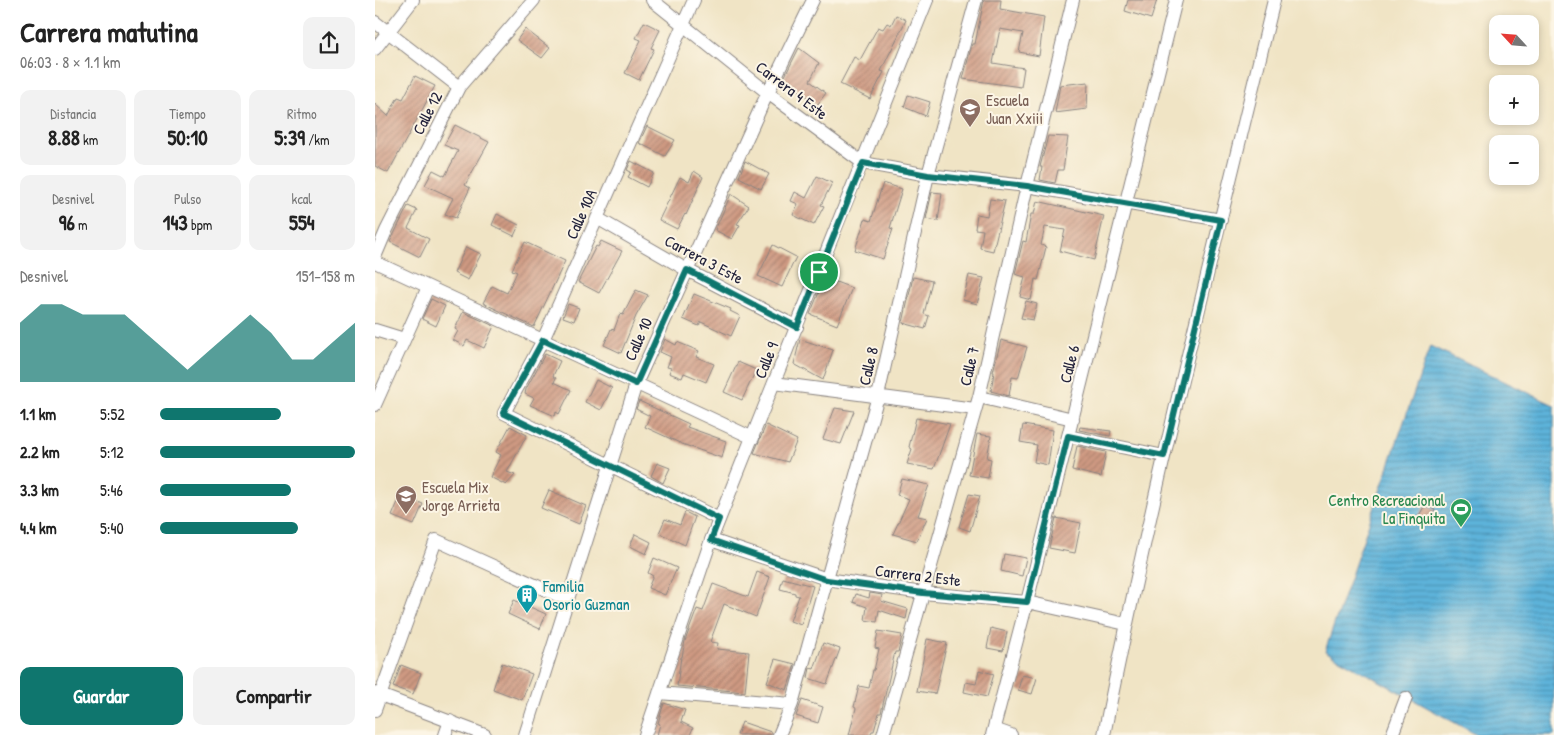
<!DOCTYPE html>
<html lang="es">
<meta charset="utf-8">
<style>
:root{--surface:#fff;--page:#f2f2f2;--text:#222;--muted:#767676;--accent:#0f766e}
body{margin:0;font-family:"Patrick Hand",sans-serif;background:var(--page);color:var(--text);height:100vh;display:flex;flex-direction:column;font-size:19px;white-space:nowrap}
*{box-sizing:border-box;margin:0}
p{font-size:16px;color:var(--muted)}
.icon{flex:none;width:28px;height:28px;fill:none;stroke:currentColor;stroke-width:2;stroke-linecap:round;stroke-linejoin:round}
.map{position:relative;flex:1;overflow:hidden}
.side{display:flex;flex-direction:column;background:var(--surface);width:375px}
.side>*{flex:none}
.needle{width:32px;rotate:296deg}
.controls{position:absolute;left:1114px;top:15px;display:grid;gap:10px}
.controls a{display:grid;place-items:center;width:50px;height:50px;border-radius:10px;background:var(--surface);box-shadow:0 2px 8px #0003;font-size:25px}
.pin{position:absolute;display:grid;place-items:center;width:42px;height:42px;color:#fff;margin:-21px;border:2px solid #fff;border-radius:50%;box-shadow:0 1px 5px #0007}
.round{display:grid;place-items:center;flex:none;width:52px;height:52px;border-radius:10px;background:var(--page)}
.summary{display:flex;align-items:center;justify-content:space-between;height:85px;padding:0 20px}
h1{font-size:28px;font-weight:700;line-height:38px}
.stats{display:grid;grid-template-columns:repeat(3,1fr);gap:8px;height:85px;padding:5px 20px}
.stats div{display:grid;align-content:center;border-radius:10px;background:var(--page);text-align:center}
.stats b{font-size:21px;font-weight:700}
.stats small{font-size:14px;font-weight:400}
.stats p{font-size:14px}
.chart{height:140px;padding:10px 20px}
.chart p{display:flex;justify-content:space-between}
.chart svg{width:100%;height:90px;margin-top:5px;fill:var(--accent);opacity:.7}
.primary-button{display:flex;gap:10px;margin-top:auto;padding:10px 20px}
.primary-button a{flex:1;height:58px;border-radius:10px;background:var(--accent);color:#fff;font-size:20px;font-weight:700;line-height:58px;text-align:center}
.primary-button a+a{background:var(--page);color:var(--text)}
ul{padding:0 20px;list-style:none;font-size:16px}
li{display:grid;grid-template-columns:80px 60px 1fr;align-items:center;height:38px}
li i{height:12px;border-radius:6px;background:var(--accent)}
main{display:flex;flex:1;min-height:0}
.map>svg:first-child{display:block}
.water{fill:url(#water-rules);stroke:#406a8a}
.building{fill:url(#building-hatch)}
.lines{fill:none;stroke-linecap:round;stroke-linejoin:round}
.minor-casing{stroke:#898380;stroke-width:14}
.minor{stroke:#fff;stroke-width:12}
.route-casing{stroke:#fff;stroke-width:10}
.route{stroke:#0f766e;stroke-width:6}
.labels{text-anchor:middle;stroke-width:4;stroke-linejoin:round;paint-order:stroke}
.street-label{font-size:16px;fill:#22223b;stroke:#fcf5e5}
.education-label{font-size:16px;fill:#785e54;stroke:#fcf5e5;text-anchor:start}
.leisure-label{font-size:16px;fill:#27864d;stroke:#fcf5e5;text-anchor:end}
.culture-label{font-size:16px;fill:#0d838f;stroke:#fcf5e5;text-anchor:start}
</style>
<main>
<section class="side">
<div class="summary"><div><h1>Carrera matutina</h1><p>06:03 · 8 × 1.1 km</p></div><a class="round"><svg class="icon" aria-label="share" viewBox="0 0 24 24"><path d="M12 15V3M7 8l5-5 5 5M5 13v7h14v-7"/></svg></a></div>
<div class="stats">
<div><p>Distancia</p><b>8.88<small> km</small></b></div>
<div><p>Tiempo</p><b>50:10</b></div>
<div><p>Ritmo</p><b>5:39<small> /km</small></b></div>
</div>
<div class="stats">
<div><p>Desnivel</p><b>96<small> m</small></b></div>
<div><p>Pulso</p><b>143<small> bpm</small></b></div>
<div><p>kcal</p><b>554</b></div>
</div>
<div class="chart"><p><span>Desnivel</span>151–158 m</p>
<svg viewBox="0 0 160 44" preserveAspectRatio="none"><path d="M0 44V15L10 6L20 6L30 11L40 11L50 11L60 20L70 29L80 38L90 29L100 20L110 11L120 20L130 33L140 33L150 24L160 15V44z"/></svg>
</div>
<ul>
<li><b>1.1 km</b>5:52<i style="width:62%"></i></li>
<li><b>2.2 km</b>5:12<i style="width:100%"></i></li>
<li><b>3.3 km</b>5:46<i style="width:67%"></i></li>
<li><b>4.4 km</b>5:40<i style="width:71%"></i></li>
</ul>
<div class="primary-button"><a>Guardar</a><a>Compartir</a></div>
</section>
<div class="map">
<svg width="1179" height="735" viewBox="0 0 1179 735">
<defs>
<pattern id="water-rules" width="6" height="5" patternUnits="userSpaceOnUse" patternTransform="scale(1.25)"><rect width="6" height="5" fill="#5db3da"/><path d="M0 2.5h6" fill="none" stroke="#4c91b2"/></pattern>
<pattern id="building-hatch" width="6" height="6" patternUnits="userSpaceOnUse" patternTransform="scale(1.25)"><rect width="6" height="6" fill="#cf9a82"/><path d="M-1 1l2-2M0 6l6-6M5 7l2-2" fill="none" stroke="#a87d6c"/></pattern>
</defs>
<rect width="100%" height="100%" fill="#fcf5e5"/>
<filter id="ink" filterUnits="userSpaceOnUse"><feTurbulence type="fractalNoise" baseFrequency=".02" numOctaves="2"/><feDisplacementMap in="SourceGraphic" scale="10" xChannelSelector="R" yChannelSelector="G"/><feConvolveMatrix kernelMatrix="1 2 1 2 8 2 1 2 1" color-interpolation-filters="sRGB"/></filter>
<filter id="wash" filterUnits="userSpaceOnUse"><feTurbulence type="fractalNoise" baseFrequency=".0096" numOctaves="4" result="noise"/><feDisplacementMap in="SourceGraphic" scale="20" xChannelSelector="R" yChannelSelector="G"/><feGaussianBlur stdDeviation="1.12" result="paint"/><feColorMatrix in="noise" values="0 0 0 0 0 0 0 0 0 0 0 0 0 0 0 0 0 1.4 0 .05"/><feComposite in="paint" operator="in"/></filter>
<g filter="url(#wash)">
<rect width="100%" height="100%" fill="#f0e4c5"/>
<path class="water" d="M1055,346L1179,405V735H1102L950,651Z"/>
<g id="blocks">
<path class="building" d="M609,0H626L625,9L669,17L664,56L644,52L648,33L625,29L618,63L649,68L646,87L588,79L597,44H600Z
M753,0H782L776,19L750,11Z
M521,15L531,20L506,71L509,72L495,99L465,84L479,57L485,60L503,27L508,29L512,23L516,25Z
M269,22L285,30L276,48L279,49L264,80L250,73L266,40L261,38Z
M150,29L175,48L167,58L142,40Z
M424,48L444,63L435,81L451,93L442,105L409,78Z
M40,76L60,86L13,173L0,166V104L13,116L23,97L28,99Z
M713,82L712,109L680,113L685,85Z
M533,95L555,102L551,116L529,107Z
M80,125L114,142L90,185L95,188L81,218L70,214L78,198L50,185L58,170L70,176L83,151L69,145Z
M272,126L300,140L290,156L264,143Z
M673,136L693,137L688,170H683L680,183L665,180L667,167H665Z
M256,161L279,173L272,187L253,177L256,172L252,170Z
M370,161L394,174L386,189L364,177Z
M319,171L328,177L311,215L310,214L302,229L284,220L305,177L314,182Z
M442,176L457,183L446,205L449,206L439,225L418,215L423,204L416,201L420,192L431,198Z
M508,183L527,189L515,228L518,229L508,259L480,250L490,219L496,221Z
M557,192L567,193L563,221L551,219Z
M356,194L374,206L362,224L365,225L357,239L340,230Z
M615,199L630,201L618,251L605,248L608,230L600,229L602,214L612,216Z
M662,201L729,216L719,260L685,251L690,230L670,227L666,245L671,247L663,280L660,279L656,300L645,297L650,277L640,274L648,241L651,242L656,214H659Z
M33,206L42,210L33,228L54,239L45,257L15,242Z
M122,214L144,225L139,236L117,225Z
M226,241L247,251L224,293L203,282L221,246L223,247Z
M150,242L190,261L159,327L108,303L117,286L132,293L142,272L137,270Z
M398,245L421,257L407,287L383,276Z
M91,247L106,254L93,280L79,273Z
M594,275L609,278L602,304L588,300Z
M538,277L557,281L549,314L554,316L550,329L528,323Z
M450,278L477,288L462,325L435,314Z
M261,290L273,295L261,316L246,353L229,345L236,329L239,330L245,314L248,315Z
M319,294L356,309L355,311L365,316L356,336L326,322L324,326L308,319Z
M56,299L70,306L61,326L47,319Z
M651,301L662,304L658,320L646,318Z
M193,304L204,308L199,321L188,317Z
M88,312L119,326L109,348L92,340L89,346L78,340L83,331L80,329Z
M290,339L301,345L302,342L324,351L321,357L339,364L331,382L309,373L307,378L294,373L296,368L292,367L296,357L285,352Z
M425,339L458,350L448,380L419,364Z
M626,340L652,347L643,378L637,377L634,396L616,391L619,372H618Z
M170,354L185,361L178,376L181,378L179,382L196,390L184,414L181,412L180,416L155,405L159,398L150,394L151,389Z
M363,362L381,370L367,400L349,392Z
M221,380L237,388L226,410L210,402Z
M264,401L314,424L312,427L351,441L347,458L307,444L270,427L275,416L261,409Z
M460,408L479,411L466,444L448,439Z
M541,418L575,424L559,469L532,464L537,449L534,447Z
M391,425L422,440L413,462L379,453Z
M648,425L678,430L673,465L659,462L662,445L645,442Z
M135,426L152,435L132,472L140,475L131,485L115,477L126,455L121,452Z
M705,427L736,431L735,436L704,430Z
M602,434L616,436L612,458L616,459L613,478L594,475Z
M702,446L731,452L726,477L697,470Z
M282,463L295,468L288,483L276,476Z
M527,479L554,485L543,516L552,518L542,541L518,534L534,499L522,495Z
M174,490L211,506L204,524L166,508Z
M594,494L605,496L595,531L584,527Z
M26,495L48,504L39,525L17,516Z
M1050,505L1060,510L1052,525L1042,519Z
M310,512L320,517L310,545L284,533L290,519L305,525Z
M681,518L706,523L700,553L674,548Z
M260,534L276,542L271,554L255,546Z
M629,554L651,558L647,576L626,571Z
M279,558L302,568L290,595L273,588L278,576L273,573Z
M382,572L395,577L381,617L349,604L335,642L343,643L342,649L374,652L370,692L302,686L306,657H307L310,641L322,609L328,611L338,584L373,597Z
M408,578L438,586L426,625L415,621L424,596L420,595V593L405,589Z
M495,593L507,595L506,601L533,609L531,619L504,610L502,622L490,620L492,607L478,602L481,594L494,598Z
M139,600L171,614L165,629L133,614Z
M616,628L632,632L628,651L612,648Z
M503,631L527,635L525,645L523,652H520L506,713H504L499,731H497L495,735H474L481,708L479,707L484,686L494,688L498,670H499L504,649L500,648Z
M552,639L572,643L560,694L542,691Z
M448,643L465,649L452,684L433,678L435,668L439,669Z
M400,659L420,664L412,690L392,682Z
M127,663L157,674L147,700L118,689Z
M26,665L46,673L38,694L18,687Z
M604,670L619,674L612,697L589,692L591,682L601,684Z
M647,675L662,678L657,694L643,690Z
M427,700L448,707L443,723L421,716Z
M289,703L310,710L306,722L318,728L315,735H282L285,724L283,723Z
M367,722L396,732V735H362Z"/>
</g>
</g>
<g filter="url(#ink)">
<use href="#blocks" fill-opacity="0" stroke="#898380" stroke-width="1"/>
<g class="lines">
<g class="minor-casing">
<path id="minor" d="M277,0L393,93L488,163L553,175L652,186L846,220
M319,0L168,340L129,413L344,519
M0,22L84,87
M0,49L38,0
M222,218L312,270L422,327
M0,257L11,231L84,87L159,0
M0,262L378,438
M0,330L29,339
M399,383L600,409
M604,397L698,419
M0,405L53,287
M693,436L789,456
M336,540L452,579L548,593L652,602L751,624
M0,693L110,735
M284,693L417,704
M0,710L61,540L193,600
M619,729L636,735
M70,735L75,721
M150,735L261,384L386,107L438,0
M270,735L336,540L552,0
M404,735L417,704L503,396L553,175L601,0
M508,735L604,397L652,186L698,0
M617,735L652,602L801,0
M729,735C778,488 840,244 899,0
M1017,735L1031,698"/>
</g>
<use href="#minor" class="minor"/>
</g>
</g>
<g class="lines" filter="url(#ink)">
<g class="route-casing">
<path id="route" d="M488,163L553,175L652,186L846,220L789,456L693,436L652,602L548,593L452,580L336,540L344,519L128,413L168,340L261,384L312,270L422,327Z"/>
</g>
<use href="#route" class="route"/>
</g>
<defs>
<g id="school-pin" transform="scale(1.125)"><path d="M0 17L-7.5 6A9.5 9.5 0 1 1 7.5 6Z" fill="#8d6e63" stroke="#fcf5e5"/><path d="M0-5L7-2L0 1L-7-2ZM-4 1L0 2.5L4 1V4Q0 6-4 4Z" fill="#fff"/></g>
<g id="stadium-pin" transform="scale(1.125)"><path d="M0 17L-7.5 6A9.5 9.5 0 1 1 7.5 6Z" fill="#2e9e5b" stroke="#fcf5e5"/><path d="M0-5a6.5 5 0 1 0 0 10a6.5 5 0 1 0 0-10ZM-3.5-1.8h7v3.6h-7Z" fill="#fff"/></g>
<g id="building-pin" transform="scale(1.125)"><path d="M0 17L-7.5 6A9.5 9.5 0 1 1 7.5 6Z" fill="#0f9aa8" stroke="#fcf5e5"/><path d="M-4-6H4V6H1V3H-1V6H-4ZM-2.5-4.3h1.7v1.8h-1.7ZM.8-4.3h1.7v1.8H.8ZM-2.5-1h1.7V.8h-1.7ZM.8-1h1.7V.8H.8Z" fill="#fff"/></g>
</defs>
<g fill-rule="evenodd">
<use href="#school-pin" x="595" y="109"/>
<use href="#school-pin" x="31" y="496"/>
<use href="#stadium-pin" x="1086" y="509"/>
<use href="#building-pin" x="152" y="595"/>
</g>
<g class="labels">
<g class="street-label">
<text transform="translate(417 90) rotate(37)" y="6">Carrera 4 Este</text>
<text transform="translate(52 113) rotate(-63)" y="6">Calle 12</text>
<text transform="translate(206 214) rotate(-66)" y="6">Calle 10A</text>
<text transform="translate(329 259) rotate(28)" y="6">Carrera 3 Este</text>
<text transform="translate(263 339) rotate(-66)" y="6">Calle 10</text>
<text transform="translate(391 360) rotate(-68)" y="6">Calle 9</text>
<text transform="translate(694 364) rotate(-76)" y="6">Calle 6</text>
<text transform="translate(493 366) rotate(-77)" y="6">Calle 8</text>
<text transform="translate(594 366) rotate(-77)" y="6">Calle 7</text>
<text transform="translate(543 575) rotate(7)" y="6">Carrera 2 Este</text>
</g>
<g class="education-label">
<text x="611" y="106">Escuela<tspan x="611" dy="18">Juan Xxiii</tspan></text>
<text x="47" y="493">Escuela Mix<tspan x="47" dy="18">Jorge Arrieta</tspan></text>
</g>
<g class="leisure-label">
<text x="1070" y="506">Centro Recreacional<tspan x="1070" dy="18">La Finquita</tspan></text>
</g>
<g class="culture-label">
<text x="168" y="592">Familia<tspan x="168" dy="18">Osorio Guzman</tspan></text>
</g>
</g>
</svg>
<div class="controls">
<a><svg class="needle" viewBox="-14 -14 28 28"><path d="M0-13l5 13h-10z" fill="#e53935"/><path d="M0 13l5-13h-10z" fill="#767676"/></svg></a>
<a>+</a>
<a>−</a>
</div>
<div class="pin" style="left:444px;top:272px;background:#1e9e55"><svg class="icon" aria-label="arrive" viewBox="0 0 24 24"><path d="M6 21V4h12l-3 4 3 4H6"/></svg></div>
</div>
</main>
